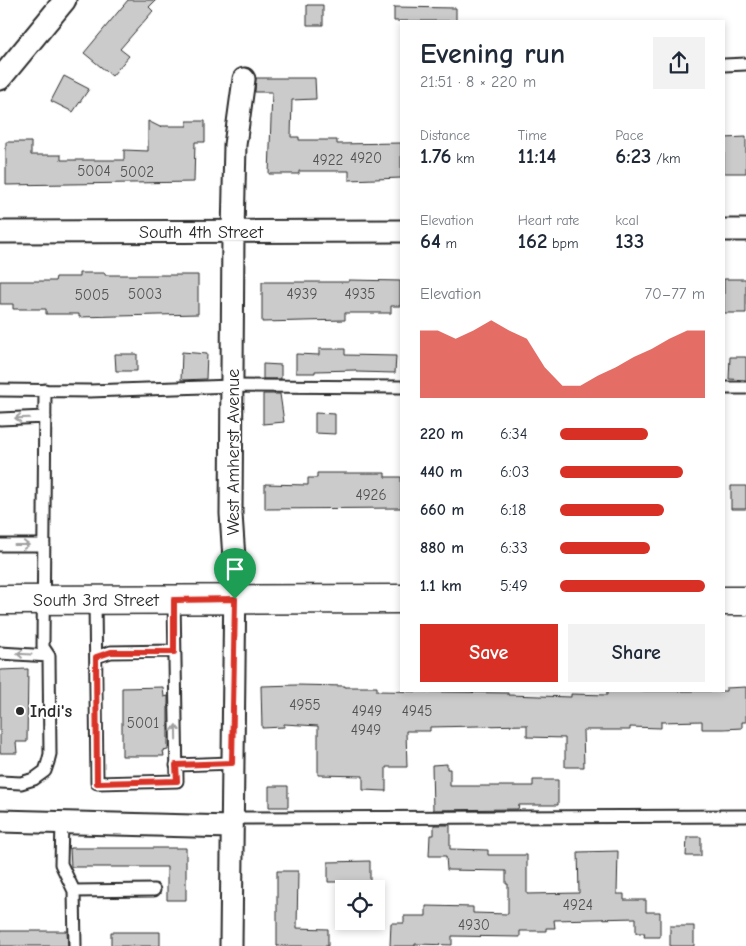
<!DOCTYPE html>
<meta charset="utf-8">
<style>
:root{--surface:#fff;--page:#f2f2f3;--text:#1f2937;--muted:#747a83;--accent:#d93025}
body{margin:0;font-family:"Comic Neue",sans-serif;background:var(--page);color:var(--text);height:100vh;display:flex;flex-direction:column;font-size:19px;white-space:nowrap}
*{box-sizing:border-box;margin:0}
p{font-size:16px;color:var(--muted)}
.icon{flex:none;width:28px;height:28px;fill:none;stroke:currentColor;stroke-width:2;stroke-linecap:round;stroke-linejoin:round}
.map{position:relative;flex:1;overflow:hidden}
.details{position:absolute;left:400px;top:20px;width:325px;height:672px;display:flex;flex-direction:column;background:var(--surface);border-radius:0px;box-shadow:0 2px 8px #0003}
.details>*{flex:none}
.tools{position:absolute;left:335px;top:880px;display:grid;gap:10px}
.tools a{display:grid;place-items:center;width:50px;height:50px;border-radius:0px;background:var(--surface);box-shadow:0 2px 8px #0003;font-size:25px}
.pin{position:absolute;display:grid;place-items:center;width:42px;height:42px;color:#fff;margin:-51px -21px;border-radius:50% 50% 50% 0;rotate:-45deg;box-shadow:0 0 5px #0007}
.pin .icon{rotate:45deg}
.round{display:grid;place-items:center;flex:none;width:52px;height:52px;border-radius:0px;background:var(--page)}
.summary{display:flex;align-items:center;justify-content:space-between;height:85px;padding:0 20px}
h1{font-size:28px;font-weight:600;line-height:38px}
.metrics{display:grid;grid-template-columns:repeat(3,1fr);gap:8px;height:85px;padding:5px 20px}
.metrics div{display:grid;align-content:center}
.metrics b{font-size:21px;font-weight:600}
.metrics small{font-size:14px;font-weight:400}
.metrics p{font-size:14px}
.chart{height:140px;padding:10px 20px}
.chart p{display:flex;justify-content:space-between}
.chart svg{width:100%;height:90px;margin-top:5px;fill:var(--accent);opacity:.7}
.cta{display:flex;gap:10px;margin-top:auto;padding:10px 20px}
.cta a{flex:1;height:58px;border-radius:0px;background:var(--accent);color:#fff;font-size:20px;font-weight:600;line-height:58px;text-align:center}
.cta a+a{background:var(--page);color:var(--text)}
ul{padding:0 20px;list-style:none;font-size:16px}
li{display:grid;grid-template-columns:80px 60px 1fr;align-items:center;height:38px}
li i{height:12px;border-radius:6px;background:var(--accent)}
.map>svg:first-child{display:block}
.building{fill:#cbcbcb;stroke:#2b2b2b}
.lines{fill:none;stroke-linecap:round;stroke-linejoin:round}
.service-casing{stroke:#2b2b2b;stroke-width:15}
.minor-casing{stroke:#2b2b2b;stroke-width:25}
.tertiary-casing{stroke:#2b2b2b;stroke-width:31}
.service{stroke:#fff;stroke-width:11}
.minor{stroke:#fff;stroke-width:21}
.tertiary{stroke:#fff;stroke-width:28}
.oneway{stroke:#a0a0a0}
.route-casing{stroke:#fff;stroke-width:10}
.route{stroke:#d93025;stroke-width:6}
.poi-dot{fill:#2b2b2b;stroke:#fff;stroke-width:2}
.labels{text-anchor:middle;stroke-width:4;stroke-linejoin:round;paint-order:stroke}
.number-label{font-size:15px;fill:#535353}
.street-label{font-size:18px;fill:#2b2b2b;stroke:#fff}
.poi-label{font-size:18px;font-weight:bold;fill:#2b2b2b;stroke:#fff;text-anchor:start}
</style>
<div class="map">
<svg width="746" height="946" viewBox="0 0 746 946">
<rect width="100%" height="100%" fill="#fff"/>
<filter id="ink" filterUnits="userSpaceOnUse"><feTurbulence type="fractalNoise" baseFrequency=".02" numOctaves="2"/><feDisplacementMap in="SourceGraphic" scale="10" xChannelSelector="R" yChannelSelector="G"/><feConvolveMatrix kernelMatrix="1 2 1 2 8 2 1 2 1" color-interpolation-filters="sRGB"/></filter>
<g filter="url(#ink)">
<path class="building" d="M128,0H156L149,7L153,11L120,49L129,56L112,76L84,53Z
M307,5H323V25H307Z
M394,7L456,8V21H394Z
M64,76L89,89L73,112L51,101Z
M256,78H315L316,99L292,100L291,137H299V140H337V144L401,143V178L349,180V171H299V174H269L272,92H255Z
M148,121L160,127L161,126H187V121H205V142H195L194,182L6,185V142H31V155H61V160H124V150L148,151Z
M746,137V173H724V138Z
M79,273H105V275H198V314L79,317V314H46V309H13V304H0V281H55L56,277H79Z
M724,279H746V313H724Z
M349,280L400,281V306H391V313H345V320L262,322V282H349Z
M319,349H345V355L396,356L395,373L356,372V370L315,371V373H296V354L319,355Z
M182,352L207,354L206,379L181,380Z
M115,354H137V371H116Z
M730,357H746V380L729,379Z
M263,364L281,365V379H263Z
M263,394H280L284,422L263,424Z
M315,413L335,414V434L315,433Z
M317,473H385V477H401V508L265,509V484L308,485V478H317Z
M731,486H746V509H731Z
M28,669L27,742H16L17,753H0V670Z
M296,685L345,686V687H377V691L508,693V695L571,697V694L607,695V691H726V688L746,687V722H742V728L724,729H702V721L661,722V728L630,727V730H583L584,767H565V738L527,737V725L430,727V731H406L407,767H386V791L363,790V776L318,775V726L284,724V727L262,728L261,686Z
M163,687L164,697L168,696V750L163,751L164,756H122V688Z
M447,764V769H450V786H533V780H558V805H519L518,809L433,810L432,765Z
M269,786H288V807H269Z
M434,825H450V849L488,850V855H527V894L579,893L578,852L618,851L617,894H624V900H646V912H660V937H644L645,933H636V918L554,920L555,928H546V931H520V937L452,936V945L415,944V946H390L391,923H404V916H426V906L473,907V913L508,914V884H506V871L447,870L446,856H429L430,835H434Z
M687,837H701V856H686Z
M70,848H186V900H167V867H71Z
M370,861V889H347V882H328V862Z
M277,871H298L297,928L328,929V946H277Z
M670,926H694V946H670Z
M0,931H67L68,946H0Z
M111,932H160V946H111Z"/>
<g class="lines">
<g class="service-casing">
<path id="service" d="M724,65L746,64
M724,388H746
M0,390L90,391L232,386L401,387
M0,419L45,417
M0,545H44
M95,599L97,783L177,781L174,600
M0,653L49,656
M96,657L111,652L174,651
M176,765L232,763
M0,782L21,783L34,779L45,771L48,762L50,754L49,656L43,647L45,390
M232,818L746,816
M62,822L61,864L74,891L154,890
M74,891L75,946"/>
</g>
<g class="minor-casing">
<path id="minor" d="M0,79L65,0
M724,230H746
M0,232L401,231
M0,821L232,827
M231,946L235,573L231,514L233,232L235,145L244,79"/>
</g>
<g class="tertiary-casing">
<path id="tertiary" d="M0,600L401,599
M724,601H746"/>
</g>
<use href="#service" class="service"/>
<use href="#minor" class="minor"/>
<use href="#tertiary" class="tertiary"/>
</g>
<defs><path id="oneway-shaft" d="M-6 0H5M1.5-3L5.5 0L1.5 3" fill="none" stroke-width="1.6" stroke-linecap="round" stroke-linejoin="round" transform="scale(1.25)"/></defs>
<g class="oneway">
<use href="#oneway-shaft" transform="translate(22 418) rotate(178)"/>
<use href="#oneway-shaft" transform="translate(22 545)"/>
<use href="#oneway-shaft" transform="translate(24 654) rotate(-177)"/>
<use href="#oneway-shaft" transform="translate(176 732) rotate(-91)"/>
</g>
</g>
<g class="lines" filter="url(#ink)">
<g class="route-casing">
<path id="route" d="M235,599L232,763L176,765L177,781L97,783L96,657L111,652H174V600Z"/>
</g>
<use href="#route" class="route"/>
</g>
<circle class="poi-dot" cx="20" cy="711" r="5"/>
<g class="labels">
<g class="number-label">
<text x="366" y="163">4920</text>
<text x="328" y="165">4922</text>
<text x="94" y="176">5004</text>
<text x="137" y="177">5002</text>
<text x="145" y="299">5003</text>
<text x="302" y="299">4939</text>
<text x="360" y="299">4935</text>
<text x="92" y="300">5005</text>
<text x="371" y="500">4926</text>
<text x="305" y="710">4955</text>
<text x="367" y="716">4949</text>
<text x="417" y="716">4945</text>
<text x="143" y="728">5001</text>
<text x="366" y="735">4949</text>
<text x="578" y="910">4924</text>
<text x="474" y="930">4930</text>
</g>
<g class="street-label">
<text x="201" y="238">South 4th Street</text>
<text transform="translate(233 452) rotate(-90)" y="6">West Amherst Avenue</text>
<text x="96" y="606">South 3rd Street</text>
</g>
<g class="poi-label">
<text x="30" y="717">Indi's</text>
</g>
</g>
</svg>
<div class="tools">
<a><svg class="icon" aria-label="locate" viewBox="0 0 24 24"><circle cx="12" cy="12" r="6"/><path d="M12 2v4M12 18v4M2 12h4M18 12h4"/></svg></a>
</div>
<div class="pin" style="left:235px;top:599px;background:#1e9e55"><svg class="icon" aria-label="arrive" viewBox="0 0 24 24"><path d="M6 21V4h12l-3 4 3 4H6"/></svg></div>
<section class="details">
<div class="summary"><div><h1>Evening run</h1><p>21:51 · 8 × 220 m</p></div><a class="round"><svg class="icon" aria-label="share" viewBox="0 0 24 24"><path d="M12 15V3M7 8l5-5 5 5M5 13v7h14v-7"/></svg></a></div>
<div class="metrics">
<div><p>Distance</p><b>1.76<small> km</small></b></div>
<div><p>Time</p><b>11:14</b></div>
<div><p>Pace</p><b>6:23<small> /km</small></b></div>
</div>
<div class="metrics">
<div><p>Elevation</p><b>64<small> m</small></b></div>
<div><p>Heart rate</p><b>162<small> bpm</small></b></div>
<div><p>kcal</p><b>133</b></div>
</div>
<div class="chart"><p><span>Elevation</span>70–77 m</p>
<svg viewBox="0 0 160 44" preserveAspectRatio="none"><path d="M0 44V11L10 11L20 15L30 11L40 6L50 11L60 15L70 29L80 38L90 38L100 33L110 29L120 24L130 20L140 15L150 11L160 11V44z"/></svg>
</div>
<ul>
<li><b>220 m</b>6:34<i style="width:61%"></i></li>
<li><b>440 m</b>6:03<i style="width:85%"></i></li>
<li><b>660 m</b>6:18<i style="width:72%"></i></li>
<li><b>880 m</b>6:33<i style="width:62%"></i></li>
<li><b>1.1 km</b>5:49<i style="width:100%"></i></li>
</ul>
<div class="cta"><a>Save</a><a>Share</a></div>
</section>
</div>
